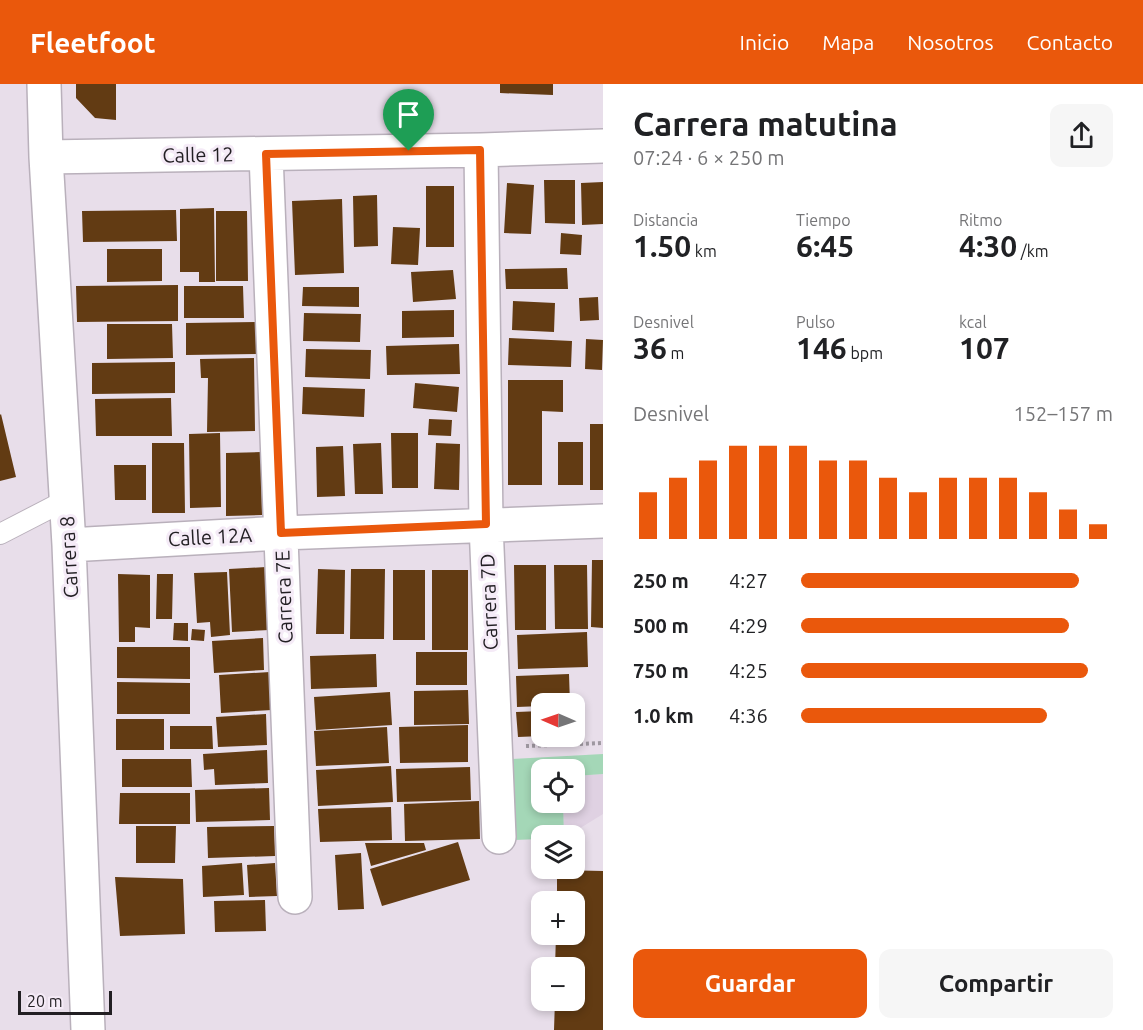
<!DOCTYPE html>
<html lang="es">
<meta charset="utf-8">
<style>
:root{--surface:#fff;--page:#f6f6f6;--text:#202124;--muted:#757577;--accent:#ea580c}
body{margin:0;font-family:Ubuntu,sans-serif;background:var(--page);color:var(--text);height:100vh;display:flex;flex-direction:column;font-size:22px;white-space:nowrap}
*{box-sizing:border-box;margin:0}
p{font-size:20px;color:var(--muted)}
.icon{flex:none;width:33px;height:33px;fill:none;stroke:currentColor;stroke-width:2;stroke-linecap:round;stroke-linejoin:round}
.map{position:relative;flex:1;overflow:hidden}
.sheet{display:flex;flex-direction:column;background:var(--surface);width:540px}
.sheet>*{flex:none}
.needle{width:39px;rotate:272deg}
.tools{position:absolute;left:531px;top:609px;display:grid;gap:12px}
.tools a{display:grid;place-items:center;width:54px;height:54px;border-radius:12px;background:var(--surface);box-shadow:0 3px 9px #0003;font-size:30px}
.scale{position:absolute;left:18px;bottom:15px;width:94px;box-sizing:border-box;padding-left:6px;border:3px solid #221f23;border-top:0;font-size:16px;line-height:21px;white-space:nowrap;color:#221f23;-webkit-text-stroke:4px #f5ebf7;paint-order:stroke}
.pin{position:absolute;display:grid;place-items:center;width:51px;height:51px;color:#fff;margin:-62px -26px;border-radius:50% 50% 50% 0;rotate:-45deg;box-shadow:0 0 6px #0007}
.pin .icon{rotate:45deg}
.round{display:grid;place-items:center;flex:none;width:63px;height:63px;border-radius:12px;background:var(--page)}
.summary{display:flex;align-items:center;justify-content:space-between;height:102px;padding:0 30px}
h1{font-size:33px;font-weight:700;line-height:45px}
.figures{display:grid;grid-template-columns:repeat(3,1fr);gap:9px;height:102px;padding:6px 30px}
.figures div{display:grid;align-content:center}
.figures b{font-size:30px;font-weight:700}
.figures small{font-size:16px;font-weight:400}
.figures p{font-size:16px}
.chart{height:168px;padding:12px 30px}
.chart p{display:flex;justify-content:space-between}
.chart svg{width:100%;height:108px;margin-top:6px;stroke:var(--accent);stroke-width:6}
.button{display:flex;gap:12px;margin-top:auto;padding:12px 30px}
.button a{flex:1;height:69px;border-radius:12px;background:var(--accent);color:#fff;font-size:24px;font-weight:700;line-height:69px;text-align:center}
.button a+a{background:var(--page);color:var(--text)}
ul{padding:0 30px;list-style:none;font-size:20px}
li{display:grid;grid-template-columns:96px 72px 1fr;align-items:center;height:45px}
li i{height:15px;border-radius:8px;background:var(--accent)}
header{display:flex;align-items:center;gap:36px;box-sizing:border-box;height:84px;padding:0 30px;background:var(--accent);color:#fff}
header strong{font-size:28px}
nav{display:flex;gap:33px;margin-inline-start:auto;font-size:21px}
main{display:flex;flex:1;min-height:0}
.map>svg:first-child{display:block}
.built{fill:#dfd1e2}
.green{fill:#a4d7b7}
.building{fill:#623b13}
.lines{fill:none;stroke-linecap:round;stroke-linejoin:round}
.service-casing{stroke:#b9b0bb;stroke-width:22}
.minor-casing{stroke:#b9b0bb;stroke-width:36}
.path{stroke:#9f98a1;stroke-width:4;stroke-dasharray:3 3;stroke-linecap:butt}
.service{stroke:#fff;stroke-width:20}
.minor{stroke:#fff;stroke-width:33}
.route-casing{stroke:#fff;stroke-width:12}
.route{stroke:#ea580c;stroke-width:8}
.labels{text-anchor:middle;stroke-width:6;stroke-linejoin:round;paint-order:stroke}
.street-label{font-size:20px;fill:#221f23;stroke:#f5ebf7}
</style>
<header>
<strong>Fleetfoot</strong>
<nav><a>Inicio</a><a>Mapa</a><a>Nosotros</a><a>Contacto</a></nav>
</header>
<main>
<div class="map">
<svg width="603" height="946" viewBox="0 0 603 946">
<rect width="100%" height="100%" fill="#e8deea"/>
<path class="built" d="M603,690V730L569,751H564L563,719L574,718L575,692Z"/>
<path class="green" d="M603,670V690L575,692L574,686H542V718L563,719L564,751L542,752L541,755L514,756L512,675Z"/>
<path class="building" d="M76,0H116V36L95,34L76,14Z
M500,0H553V11L500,9Z
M544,96H575V140L545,139Z
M603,98V140L582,141L581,99Z
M507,99L534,101L531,150L504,149Z
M426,102H454V163H426Z
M377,111L378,162L354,163L353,112Z
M342,115L344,189L295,191L292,117Z
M214,124L215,198H199V188H180V125Z
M176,126L177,157L83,158L82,127Z
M216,127H247L248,197H216Z
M393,143L420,144L418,181L391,180Z
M561,149L582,151L581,171L560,170Z
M107,165H162V197L107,198Z
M567,184L568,205H506L505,185Z
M453,186L456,215L413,218L411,188Z
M178,201V237L77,238L76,202Z
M184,202H243L244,234H184Z
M303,203H359V223L302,222Z
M598,213L599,236L580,237L579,214Z
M513,217L555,219L554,248L512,246Z
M454,226V253L402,254V227Z
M304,229L361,230L360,258L303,257Z
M256,238V270L186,271V239Z
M107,240H172L173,274L107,275Z
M509,254L572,257L571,283L508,281Z
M586,255L603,256L602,286L585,285Z
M459,260L460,290L387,291L386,262Z
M306,265L371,266L370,295L305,293Z
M254,274L255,347L207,348L208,294H201L200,275Z
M175,278V309L92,310V279Z
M508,296H563V328L542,327V401H508Z
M415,299L459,303L457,328L413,324Z
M303,303L365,305L364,333L302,330Z
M171,314L172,352H96L95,315Z
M1,330L16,393L0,397V331Z
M429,335L452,336L451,352L428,351Z
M590,340H603V406H590Z
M220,349L221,423L190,424L189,350Z
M391,349H418V404H392Z
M558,358H583V401H558Z
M152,359H184L185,429H152Z
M381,359L383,410H355L353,360Z
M436,359L460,360L459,406L434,405Z
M343,362L345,412L317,413L316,363Z
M261,368L262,431L226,432V369Z
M114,381H146V416H115Z
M592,476H603V544L591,543Z
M514,481H546V546H515Z
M554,481H587L588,545H555Z
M266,483L269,546L232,548L229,485Z
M318,485L345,486L344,550H316Z
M351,485H385L384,555H350Z
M393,486H425V556H393Z
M432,486H468V566H432Z
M227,488L230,551L211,553L210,538L197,539L194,489Z
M118,490L150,491V544L135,543V558H119Z
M157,490H173L172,535H156Z
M174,539H188V557L173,556Z
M192,545L205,546L204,557L191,556Z
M587,548L588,583L518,585L517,551Z
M263,554L264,586L214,589L212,557Z
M117,563H190V595L117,594Z
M416,568H467V601H416Z
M376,570L377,603L311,605L310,572Z
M270,588L272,626L221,629L219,591Z
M569,590L570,620H542V622L517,623L516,592Z
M117,598L190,599V630H117Z
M468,606L469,640L414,641V607Z
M390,608L392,641L316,646L314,613Z
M584,624L585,650L574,651V625Z
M542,627V652L518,653L516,628Z
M266,630L267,661L218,663L216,633Z
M116,635H164V666H116Z
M468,641V678L400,679L399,643Z
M170,642H212L213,665H170Z
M387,643L389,679L316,682L314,647Z
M267,666L268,699L215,701L214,685L204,686L203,670Z
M122,675H191L192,703H122Z
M391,682L393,718L318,722L316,686Z
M470,683L471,716L397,718L396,685Z
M269,704L270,736L196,738L195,706Z
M120,709H190V740H119Z
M479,717L480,755L405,757L404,720Z
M391,723L392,756L320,758L318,725Z
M136,742H176L175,779H136Z
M274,742L275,772L208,774L207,743Z
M458,758L470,796L382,822L370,785Z
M365,759H424L426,766L371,782Z
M361,769L364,825L338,826L335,771Z
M242,779L244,811L203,813L202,782Z
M275,779L277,812L249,813L247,781Z
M557,786L603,787V946H554L555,916H574V884H555L556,850H574V818H557Z
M115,793L183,795L185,850L120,852Z
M265,816L266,847L215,848L214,817Z"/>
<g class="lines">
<g class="service-casing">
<path id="service" d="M0,450L66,416"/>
</g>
<g class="minor-casing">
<path id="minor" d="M44,0L46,73L69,461L88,946
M481,66L486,440L499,753
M266,70L295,813
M46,73L481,66L603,62
M69,461L281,449L603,437"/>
</g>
<path class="path" d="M526,662L603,659"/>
<use href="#service" class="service"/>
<use href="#minor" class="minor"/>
</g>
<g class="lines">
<g class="route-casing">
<path id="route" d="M480,66L486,440L281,449L266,70Z"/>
</g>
<use href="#route" class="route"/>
</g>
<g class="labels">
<g class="street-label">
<text transform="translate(198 71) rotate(-1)" y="7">Calle 12</text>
<text transform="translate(210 453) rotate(-3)" y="7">Calle 12A</text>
<text transform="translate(69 473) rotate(-93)" y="7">Carrera 8</text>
<text transform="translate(284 513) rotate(-92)" y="7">Carrera 7E</text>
<text transform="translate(489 518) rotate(-92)" y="7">Carrera 7D</text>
</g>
</g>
</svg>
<div class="tools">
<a><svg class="needle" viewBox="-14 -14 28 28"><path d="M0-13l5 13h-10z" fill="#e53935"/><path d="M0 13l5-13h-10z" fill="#757577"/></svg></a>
<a><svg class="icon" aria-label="locate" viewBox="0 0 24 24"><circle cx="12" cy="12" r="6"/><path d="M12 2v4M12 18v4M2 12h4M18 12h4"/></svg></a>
<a><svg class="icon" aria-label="layers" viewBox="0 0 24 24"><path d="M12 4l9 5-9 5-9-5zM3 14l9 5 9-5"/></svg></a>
<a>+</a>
<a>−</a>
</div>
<div class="scale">20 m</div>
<div class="pin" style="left:409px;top:67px;background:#1e9e55"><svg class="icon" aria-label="arrive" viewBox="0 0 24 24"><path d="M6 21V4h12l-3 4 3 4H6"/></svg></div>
</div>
<section class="sheet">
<div class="summary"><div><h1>Carrera matutina</h1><p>07:24 · 6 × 250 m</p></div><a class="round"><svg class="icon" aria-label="share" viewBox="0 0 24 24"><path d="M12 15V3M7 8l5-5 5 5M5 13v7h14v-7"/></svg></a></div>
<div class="figures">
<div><p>Distancia</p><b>1.50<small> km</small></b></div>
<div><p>Tiempo</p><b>6:45</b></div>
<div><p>Ritmo</p><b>4:30<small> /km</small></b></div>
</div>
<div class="figures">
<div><p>Desnivel</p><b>36<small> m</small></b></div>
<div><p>Pulso</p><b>146<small> bpm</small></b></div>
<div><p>kcal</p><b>107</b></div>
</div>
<div class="chart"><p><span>Desnivel</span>152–157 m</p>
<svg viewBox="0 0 160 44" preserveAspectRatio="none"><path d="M5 44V25M15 44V19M25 44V12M35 44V6M45 44V6M55 44V6M65 44V12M75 44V12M85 44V19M95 44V25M105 44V19M115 44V19M125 44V19M135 44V25M145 44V32M155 44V38"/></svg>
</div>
<ul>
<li><b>250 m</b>4:27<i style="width:89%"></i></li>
<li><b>500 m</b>4:29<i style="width:86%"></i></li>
<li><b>750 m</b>4:25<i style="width:92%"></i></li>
<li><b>1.0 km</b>4:36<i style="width:79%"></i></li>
</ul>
<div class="button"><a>Guardar</a><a>Compartir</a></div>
</section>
</main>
